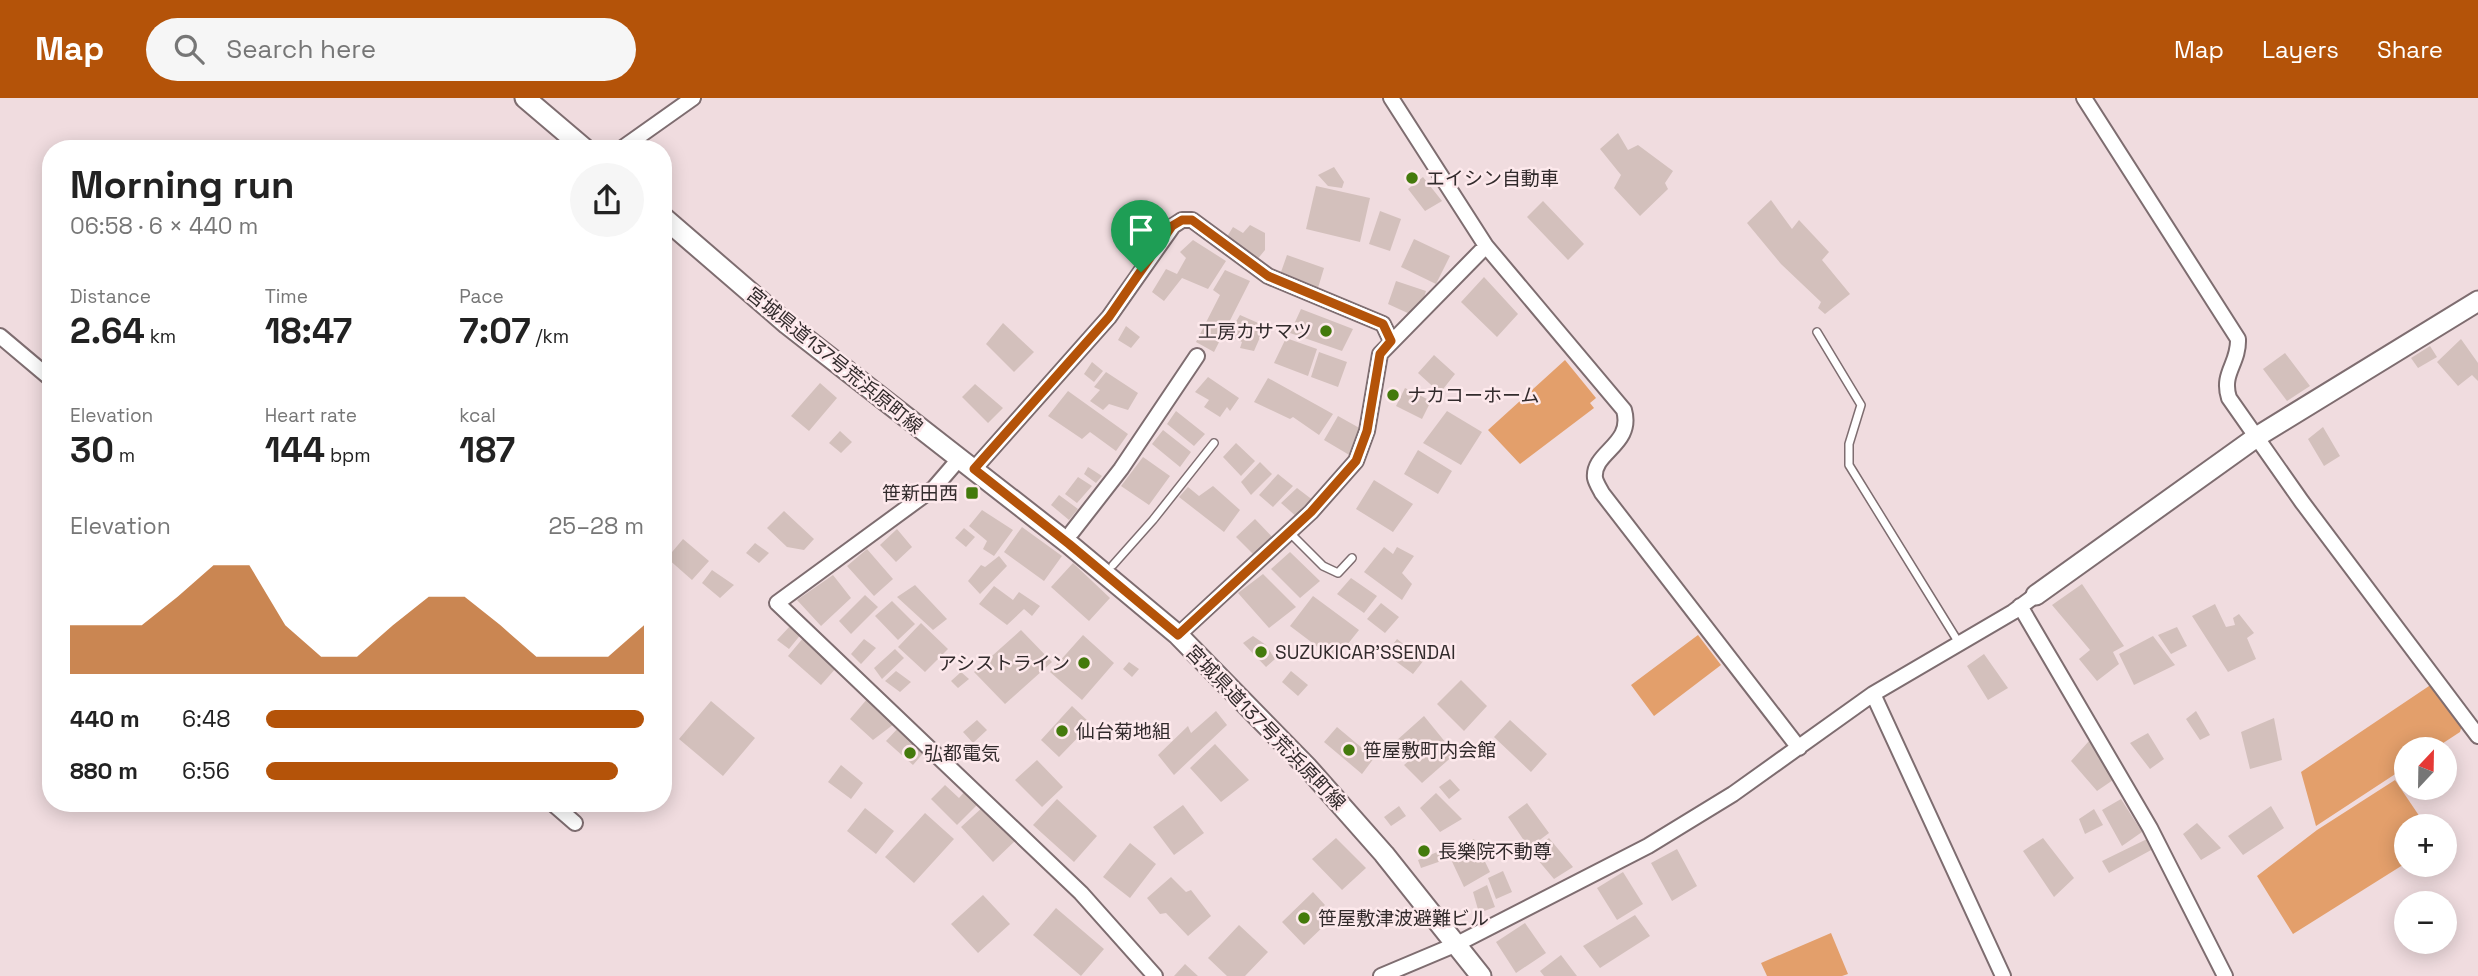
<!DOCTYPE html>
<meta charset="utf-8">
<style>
:root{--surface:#fff;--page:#f6f6f6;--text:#222;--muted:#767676;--accent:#b45309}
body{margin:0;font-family:"Space Grotesk","Noto Sans JP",sans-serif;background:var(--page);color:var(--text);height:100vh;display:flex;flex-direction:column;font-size:26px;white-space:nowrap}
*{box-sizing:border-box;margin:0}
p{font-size:23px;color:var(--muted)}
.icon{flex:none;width:38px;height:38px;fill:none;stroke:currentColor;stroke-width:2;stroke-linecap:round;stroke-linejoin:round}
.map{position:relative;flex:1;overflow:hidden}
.details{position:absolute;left:42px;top:42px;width:630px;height:672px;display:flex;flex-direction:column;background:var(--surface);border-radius:28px;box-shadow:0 4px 18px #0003}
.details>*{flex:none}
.needle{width:46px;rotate:22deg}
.buttons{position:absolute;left:2394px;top:639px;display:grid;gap:14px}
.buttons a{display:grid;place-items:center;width:63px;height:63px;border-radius:50%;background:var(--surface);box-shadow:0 4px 18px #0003;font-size:35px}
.pin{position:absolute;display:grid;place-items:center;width:60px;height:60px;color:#fff;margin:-72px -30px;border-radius:50% 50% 50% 0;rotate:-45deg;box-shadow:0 0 7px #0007}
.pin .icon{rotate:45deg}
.round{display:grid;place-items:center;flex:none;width:74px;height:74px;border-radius:37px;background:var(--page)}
.head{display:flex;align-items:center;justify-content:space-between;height:119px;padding:0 28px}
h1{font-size:38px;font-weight:700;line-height:52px}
.figures{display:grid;grid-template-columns:repeat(3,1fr);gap:10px;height:119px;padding:7px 28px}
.figures div{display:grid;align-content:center}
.figures b{font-size:35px;font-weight:700}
.figures small{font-size:19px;font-weight:400}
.figures p{font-size:19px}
.chart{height:196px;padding:14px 28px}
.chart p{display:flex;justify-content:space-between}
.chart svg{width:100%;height:126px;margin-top:7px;fill:var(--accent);opacity:.7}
ul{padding:0 28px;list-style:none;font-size:23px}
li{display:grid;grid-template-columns:112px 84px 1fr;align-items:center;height:52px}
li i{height:18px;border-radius:9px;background:var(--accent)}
header{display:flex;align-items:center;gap:42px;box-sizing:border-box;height:98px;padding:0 35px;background:var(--accent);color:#fff}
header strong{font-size:33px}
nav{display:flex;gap:38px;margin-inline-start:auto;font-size:24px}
.search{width:490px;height:63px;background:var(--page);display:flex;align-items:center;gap:18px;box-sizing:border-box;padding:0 24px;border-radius:38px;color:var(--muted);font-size:26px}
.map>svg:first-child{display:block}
.green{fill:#e39f6b}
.building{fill:#d3c0bc}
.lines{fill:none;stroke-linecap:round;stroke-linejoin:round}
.lane-casing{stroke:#7e6d70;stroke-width:10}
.street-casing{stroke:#7e6d70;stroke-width:18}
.secondary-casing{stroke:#7e6d70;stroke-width:23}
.lane{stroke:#fff;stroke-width:7}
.street{stroke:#fff;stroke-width:14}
.secondary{stroke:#fff;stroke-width:19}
.route-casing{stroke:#fff;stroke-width:14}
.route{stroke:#b45309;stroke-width:9}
.poi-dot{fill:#447a0c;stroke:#fde9ec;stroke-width:2.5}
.labels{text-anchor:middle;stroke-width:5;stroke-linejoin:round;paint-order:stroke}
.poi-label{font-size:19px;fill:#322b2c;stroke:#fde9ec;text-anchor:start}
.street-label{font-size:19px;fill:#322b2c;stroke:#fde9ec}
</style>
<header>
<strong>Map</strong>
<div class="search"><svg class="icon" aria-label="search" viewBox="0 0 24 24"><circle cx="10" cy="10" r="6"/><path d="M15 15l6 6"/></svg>Search here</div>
<nav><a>Map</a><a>Layers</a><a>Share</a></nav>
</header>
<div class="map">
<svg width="2478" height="878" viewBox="0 0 2478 878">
<rect width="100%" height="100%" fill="#f0dcdf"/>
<path class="green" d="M1565,262L1596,300L1590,305L1594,310L1520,366L1488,332Z
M1698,537L1721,567L1654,618L1631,587Z
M2432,586L2462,627L2460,634L2434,651H2406V669L2316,728L2301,674Z
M2395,682L2426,728H2406V765L2293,836L2257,778L2317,732Z
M1831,835L1848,876L1842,878H1767L1761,865Z"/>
<path class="building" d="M1618,35L1628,52L1638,47L1673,73L1665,85L1668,91L1640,118L1614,90L1621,77L1600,51Z
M1334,69L1344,84L1342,90L1328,88L1318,77Z
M1423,79L1442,103L1425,113L1408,91Z
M1316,88L1370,100L1360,144L1306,131Z
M1771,102L1792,131L1799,122L1829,154L1822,162L1850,196L1825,216L1818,210L1821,204L1781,166L1747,125Z
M1543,103L1584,146L1568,162L1527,119Z
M1380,113L1401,121L1390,153L1369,146Z
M1250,127L1265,135V152L1256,163L1225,142L1233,129L1243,135Z
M1414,141L1450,158L1436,186L1401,169Z
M1193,142L1226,163L1208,191L1182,180L1164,203L1152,194L1166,171L1177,176L1186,160L1180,154Z
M1287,157L1324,170L1318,190L1281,174Z
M1225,172L1250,183L1214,254L1196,244L1220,197L1213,192Z
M1484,179L1518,216L1497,239L1461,204Z
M1396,183L1426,193L1421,209L1412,217L1388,206Z
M1301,211L1353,231L1342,253L1290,235Z
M1240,217L1265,228L1254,253L1240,250L1242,244L1228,237Z
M1003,225L1034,254L1014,274L986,246Z
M1126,228L1140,239L1131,250L1118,242Z
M1286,240L1317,251L1308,278L1274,265Z
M2461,241L2478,265V283L2472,277L2458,288L2437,264Z
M2430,248L2437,259L2418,270L2411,260Z
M1319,254L1347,264L1338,289L1311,279Z
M2285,255L2310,288L2287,303L2263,271Z
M1434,257L1455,276L1440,295L1418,275Z
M1092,264L1103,273L1094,284L1084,276Z
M1106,274L1138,295L1128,312L1109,306L1103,312L1090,303L1100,292L1094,289Z
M1208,279L1239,300L1230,313L1227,309L1220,319L1204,309L1209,302L1195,294Z
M1268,280L1333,316L1319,337L1293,319L1290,321L1254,304Z
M820,285L837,300L809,333L791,318Z
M975,286L1003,310L988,325L962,299Z
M1405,290L1431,303L1422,321L1396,308Z
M1068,293L1128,336L1116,353L1090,334L1082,341L1048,318Z
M1176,313L1205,336L1194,348L1167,326Z
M1447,313L1482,334L1461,367L1423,345Z
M1338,318L1363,332L1351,358L1324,342Z
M2323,329L2340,358L2324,368L2308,341Z
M1163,332L1191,354L1180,369L1152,346Z
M840,333L852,344L841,355L829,345Z
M1236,345L1255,363L1241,378L1223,359Z
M1418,352L1452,373L1438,396L1404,376Z
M1143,359L1170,378L1149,407L1121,388Z
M1260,364L1272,376L1251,397L1241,384Z
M1088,369L1102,378L1096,385L1084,376Z
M1278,376L1293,388L1273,409L1259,397Z
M1078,379L1092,388L1077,405L1065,396Z
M1374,382L1413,406L1393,434L1356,411Z
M893,385L906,395L894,405L884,394Z
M1213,388L1240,412L1224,434L1179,399L1188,389L1199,398Z
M1297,390L1314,403L1298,420L1281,405Z
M1059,397L1078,411L1069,422L1051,407Z
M982,412L1013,432L994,458L983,451L987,443L969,428Z
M784,413L814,441L804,452L787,449L767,430Z
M1255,421L1276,443L1257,460L1236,439Z
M1022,429L1062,458L1044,483L1004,454Z
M964,430L975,439L966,449L955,440Z
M897,431L912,449L896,464L880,447Z
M683,441L709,463L692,482L667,460Z
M755,445L769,455L759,465L746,455Z
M1384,449L1393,456L1397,449L1414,458L1402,475L1412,486L1402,502L1364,474Z
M867,451L893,481L874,498L847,468Z
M1290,454L1320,483L1300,500L1271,471Z
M999,458L1007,468L980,496L968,483L981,467L985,469Z
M1073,465L1110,500L1089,523L1051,489Z
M712,472L734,487L720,500L702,485Z
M1263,476L1296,509L1269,530L1238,495Z
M833,477L851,500L821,528L797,502Z
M1351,480L1377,498L1364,515L1337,496Z
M2082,486L2124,548L2113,554L2119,566L2097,583L2079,561L2090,552L2052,507Z
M915,487L947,521L933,532L897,499Z
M994,488L1013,502L1019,494L1040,508L1032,518L1024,511L1007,527L979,506Z
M865,497L878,509L851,536L839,523Z
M1313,498L1359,532L1335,562L1290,528Z
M892,503L915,526L898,542L875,518Z
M1381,505L1399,519L1385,535L1367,521Z
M2215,506L2226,529L2235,527L2233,520L2239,516L2254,535L2247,540L2256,561L2228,574L2192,518Z
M921,525L948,551L925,574L898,549Z
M791,527L802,535L789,551L777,542Z
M2177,529L2187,548L2171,556L2158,537Z
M1021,532L1052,564L1005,606L974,574Z
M1083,537L1114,565L1082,602L1050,574Z
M1253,538L1266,547L1275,561L1266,569L1243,545Z
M2153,538L2175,567L2134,587L2119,556Z
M804,539L837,569L821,587L788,558Z
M864,541L876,550L861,566L851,556Z
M1397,541L1424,562L1413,576L1386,556Z
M895,551L904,560L882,581L874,570Z
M1984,556L2008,590L1988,602L1967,568Z
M1129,564L1139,571L1132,579L1123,571Z
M896,573L911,584L900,594L885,583Z
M1291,573L1308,587L1298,598L1282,584Z
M961,574L969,581L958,590L951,583Z
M1461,582L1487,608L1464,633L1437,606Z
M868,600L894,626L873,642L850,621Z
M711,603L755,640L723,678L679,641Z
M1072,608L1091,626L1059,659L1041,642Z
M1216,613L1227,627L1174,677L1158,657L1188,628L1191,635Z
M2196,613L2210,637L2200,642L2186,621Z
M1424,618L1455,656L1422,685L1404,667L1411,661L1396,643Z
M2274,620L2282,662L2250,671L2241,634Z
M977,622L987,632L973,645L963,634Z
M1510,622L1547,656L1531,674L1494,639Z
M900,628L926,652L913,667L886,643Z
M1337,629L1374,660L1362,676L1324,644Z
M2148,635L2164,661L2150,671L2130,645Z
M2089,643L2113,682L2097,693L2071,663Z
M1215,646L1249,682L1221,704L1190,670Z
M1037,662L1063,689L1042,709L1015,682Z
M841,667L863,685L851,701L828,684Z
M1450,681L1460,692L1449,701L1439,689Z
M945,687L959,700L966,692L979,705L957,727L931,701Z
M1436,695L1462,721L1440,734L1420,710Z
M1057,701L1097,738L1074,764L1033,727Z
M2121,701L2142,734L2122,748L2102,712Z
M1527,705L1549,735L1529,750L1508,719Z
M1183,707L1204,735L1174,757L1153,729Z
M984,708L1016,742L993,764L961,729Z
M1399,708L1406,718L1391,728L1384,719Z
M2271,708L2284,730L2243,757L2228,738Z
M865,710L894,733L876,756L847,733Z
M2094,711L2103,727L2085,736L2079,721Z
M925,715L954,741L914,785L885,759Z
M2197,725L2221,750L2201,762L2183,736Z
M1336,740L1366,770L1342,792L1312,761Z
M1549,740L1573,769L1554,781L1532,755Z
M2043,740L2074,780L2054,799L2023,753Z
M1474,741L1490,774L1464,789L1447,753Z
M2147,741L2153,751L2109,775L2102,763Z
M1130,745L1156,766L1130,800L1103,779Z
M1677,751L1697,788L1672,803L1651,765Z
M1442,752L1447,761L1421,770L1418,762Z
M1503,773L1512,794L1496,801L1488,780Z
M1623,774L1643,806L1617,822L1597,790Z
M1171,779L1186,794L1191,792L1211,818L1188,838L1166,815L1160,816L1147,800Z
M1487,787L1495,809L1479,815L1473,794Z
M1313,794L1325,807L1317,815L1327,825L1304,847L1282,824Z
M983,797L1010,826L978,855L951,826Z
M1056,810L1104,851L1081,878L1033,837Z
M1635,817L1650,838L1600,870L1583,848Z
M1525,825L1546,855L1516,875L1496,844Z
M1239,827L1268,854L1245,878H1227L1208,860Z
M1561,857L1577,878H1544L1540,873Z
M1185,866L1198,878H1174Z"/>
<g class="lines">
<g class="lane-casing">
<path id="lane" d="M1817,234L1861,307L1849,346V367L1959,545
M1289,434L1323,468L1338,475L1352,460
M1113,467L1153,422L1214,345"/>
</g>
<g class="street-casing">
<path id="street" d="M1391,0L1486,148L1624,312C1634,347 1592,354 1595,380C1596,385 1600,391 1602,395L1799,650
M2084,0L2238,241C2239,266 2221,275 2229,300L2302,404L2478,638
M621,51L693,0
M0,238L51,281
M959,361L934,390L777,505L1081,795L1155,878
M974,371L1109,219L1173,128L1182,122H1192L1268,178L1383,226L1391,243
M1072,434L1121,371L1197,258
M2020,508L2150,730L2225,878
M1178,537L1311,414L1356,363L1367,333L1380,256L1486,148
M1873,596L2003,878
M552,705L575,725
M1381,878L1457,846L1648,748L1733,696L1873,596L2013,514L2036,497"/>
</g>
<g class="secondary-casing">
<path id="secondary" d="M525,0L585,51
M663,119L787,226L1069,446L1178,537L1308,670L1384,756L1481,878
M2036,497L2258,338L2478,203"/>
</g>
<use href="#lane" class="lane"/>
<use href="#street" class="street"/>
<use href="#secondary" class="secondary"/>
</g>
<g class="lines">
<g class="route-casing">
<path id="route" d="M1182,122H1192L1268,178L1383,226L1391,243L1380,256L1367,333L1356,363L1311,414L1178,537L1069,446L974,371L1109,219L1172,128Z"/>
</g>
<use href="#route" class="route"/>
</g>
<g class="poi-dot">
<circle cx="1412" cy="80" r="7"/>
<circle cx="1326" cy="233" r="7"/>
<circle cx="1393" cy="297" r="7"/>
<rect x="965" y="388" width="14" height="14" rx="3.5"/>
<circle cx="1261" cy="554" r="7"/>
<circle cx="1084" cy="565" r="7"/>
<circle cx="1062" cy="633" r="7"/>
<circle cx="1349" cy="652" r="7"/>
<circle cx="910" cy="655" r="7"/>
<circle cx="1424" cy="753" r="7"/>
<circle cx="1304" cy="820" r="7"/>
</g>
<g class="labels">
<g class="poi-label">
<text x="1426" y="87">エイシン自動車</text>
<text x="1312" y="240" text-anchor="end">工房カサマツ</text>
<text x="1407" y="304">ナカコーホーム</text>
<text x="958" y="402" text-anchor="end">笹新田西</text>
<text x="1275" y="561">SUZUKICAR’SSENDAI</text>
<text x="1070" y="572" text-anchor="end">アシストライン</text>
<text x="1076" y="640">仙台菊地組</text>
<text x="1363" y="659">笹屋敷町内会館</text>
<text x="924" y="662">弘都電気</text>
<text x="1438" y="760">長樂院不動尊</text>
<text x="1318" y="827">笹屋敷津波避難ビル</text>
</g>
<g class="street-label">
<text transform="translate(835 262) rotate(39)" y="7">宮城県道137号荒浜原町線</text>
<text transform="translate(1266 629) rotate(46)" y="7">宮城県道137号荒浜原町線</text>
</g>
</g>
</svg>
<div class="buttons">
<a><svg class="needle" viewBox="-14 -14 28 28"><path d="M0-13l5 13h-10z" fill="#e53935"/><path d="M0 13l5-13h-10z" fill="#767676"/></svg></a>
<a>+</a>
<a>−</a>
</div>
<div class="pin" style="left:1141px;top:174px;background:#1e9e55"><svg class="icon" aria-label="arrive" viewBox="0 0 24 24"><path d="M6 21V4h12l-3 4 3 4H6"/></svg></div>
<section class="details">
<div class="head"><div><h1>Morning run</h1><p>06:58 · 6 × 440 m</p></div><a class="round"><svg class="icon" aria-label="share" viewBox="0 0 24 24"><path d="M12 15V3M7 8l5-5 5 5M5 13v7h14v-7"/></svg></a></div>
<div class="figures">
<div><p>Distance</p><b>2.64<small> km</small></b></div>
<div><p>Time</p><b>18:47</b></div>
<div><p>Pace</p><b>7:07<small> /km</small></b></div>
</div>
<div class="figures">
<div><p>Elevation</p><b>30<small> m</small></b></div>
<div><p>Heart rate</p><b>144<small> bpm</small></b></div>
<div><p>kcal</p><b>187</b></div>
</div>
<div class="chart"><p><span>Elevation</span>25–28 m</p>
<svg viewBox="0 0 160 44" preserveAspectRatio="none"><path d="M0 44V27L10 27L20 27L30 17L40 6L50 6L60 27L70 38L80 38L90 27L100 17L110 17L120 27L130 38L140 38L150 38L160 27V44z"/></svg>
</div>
<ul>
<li><b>440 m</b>6:48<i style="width:100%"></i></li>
<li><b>880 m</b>6:56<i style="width:93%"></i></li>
</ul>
</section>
</div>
